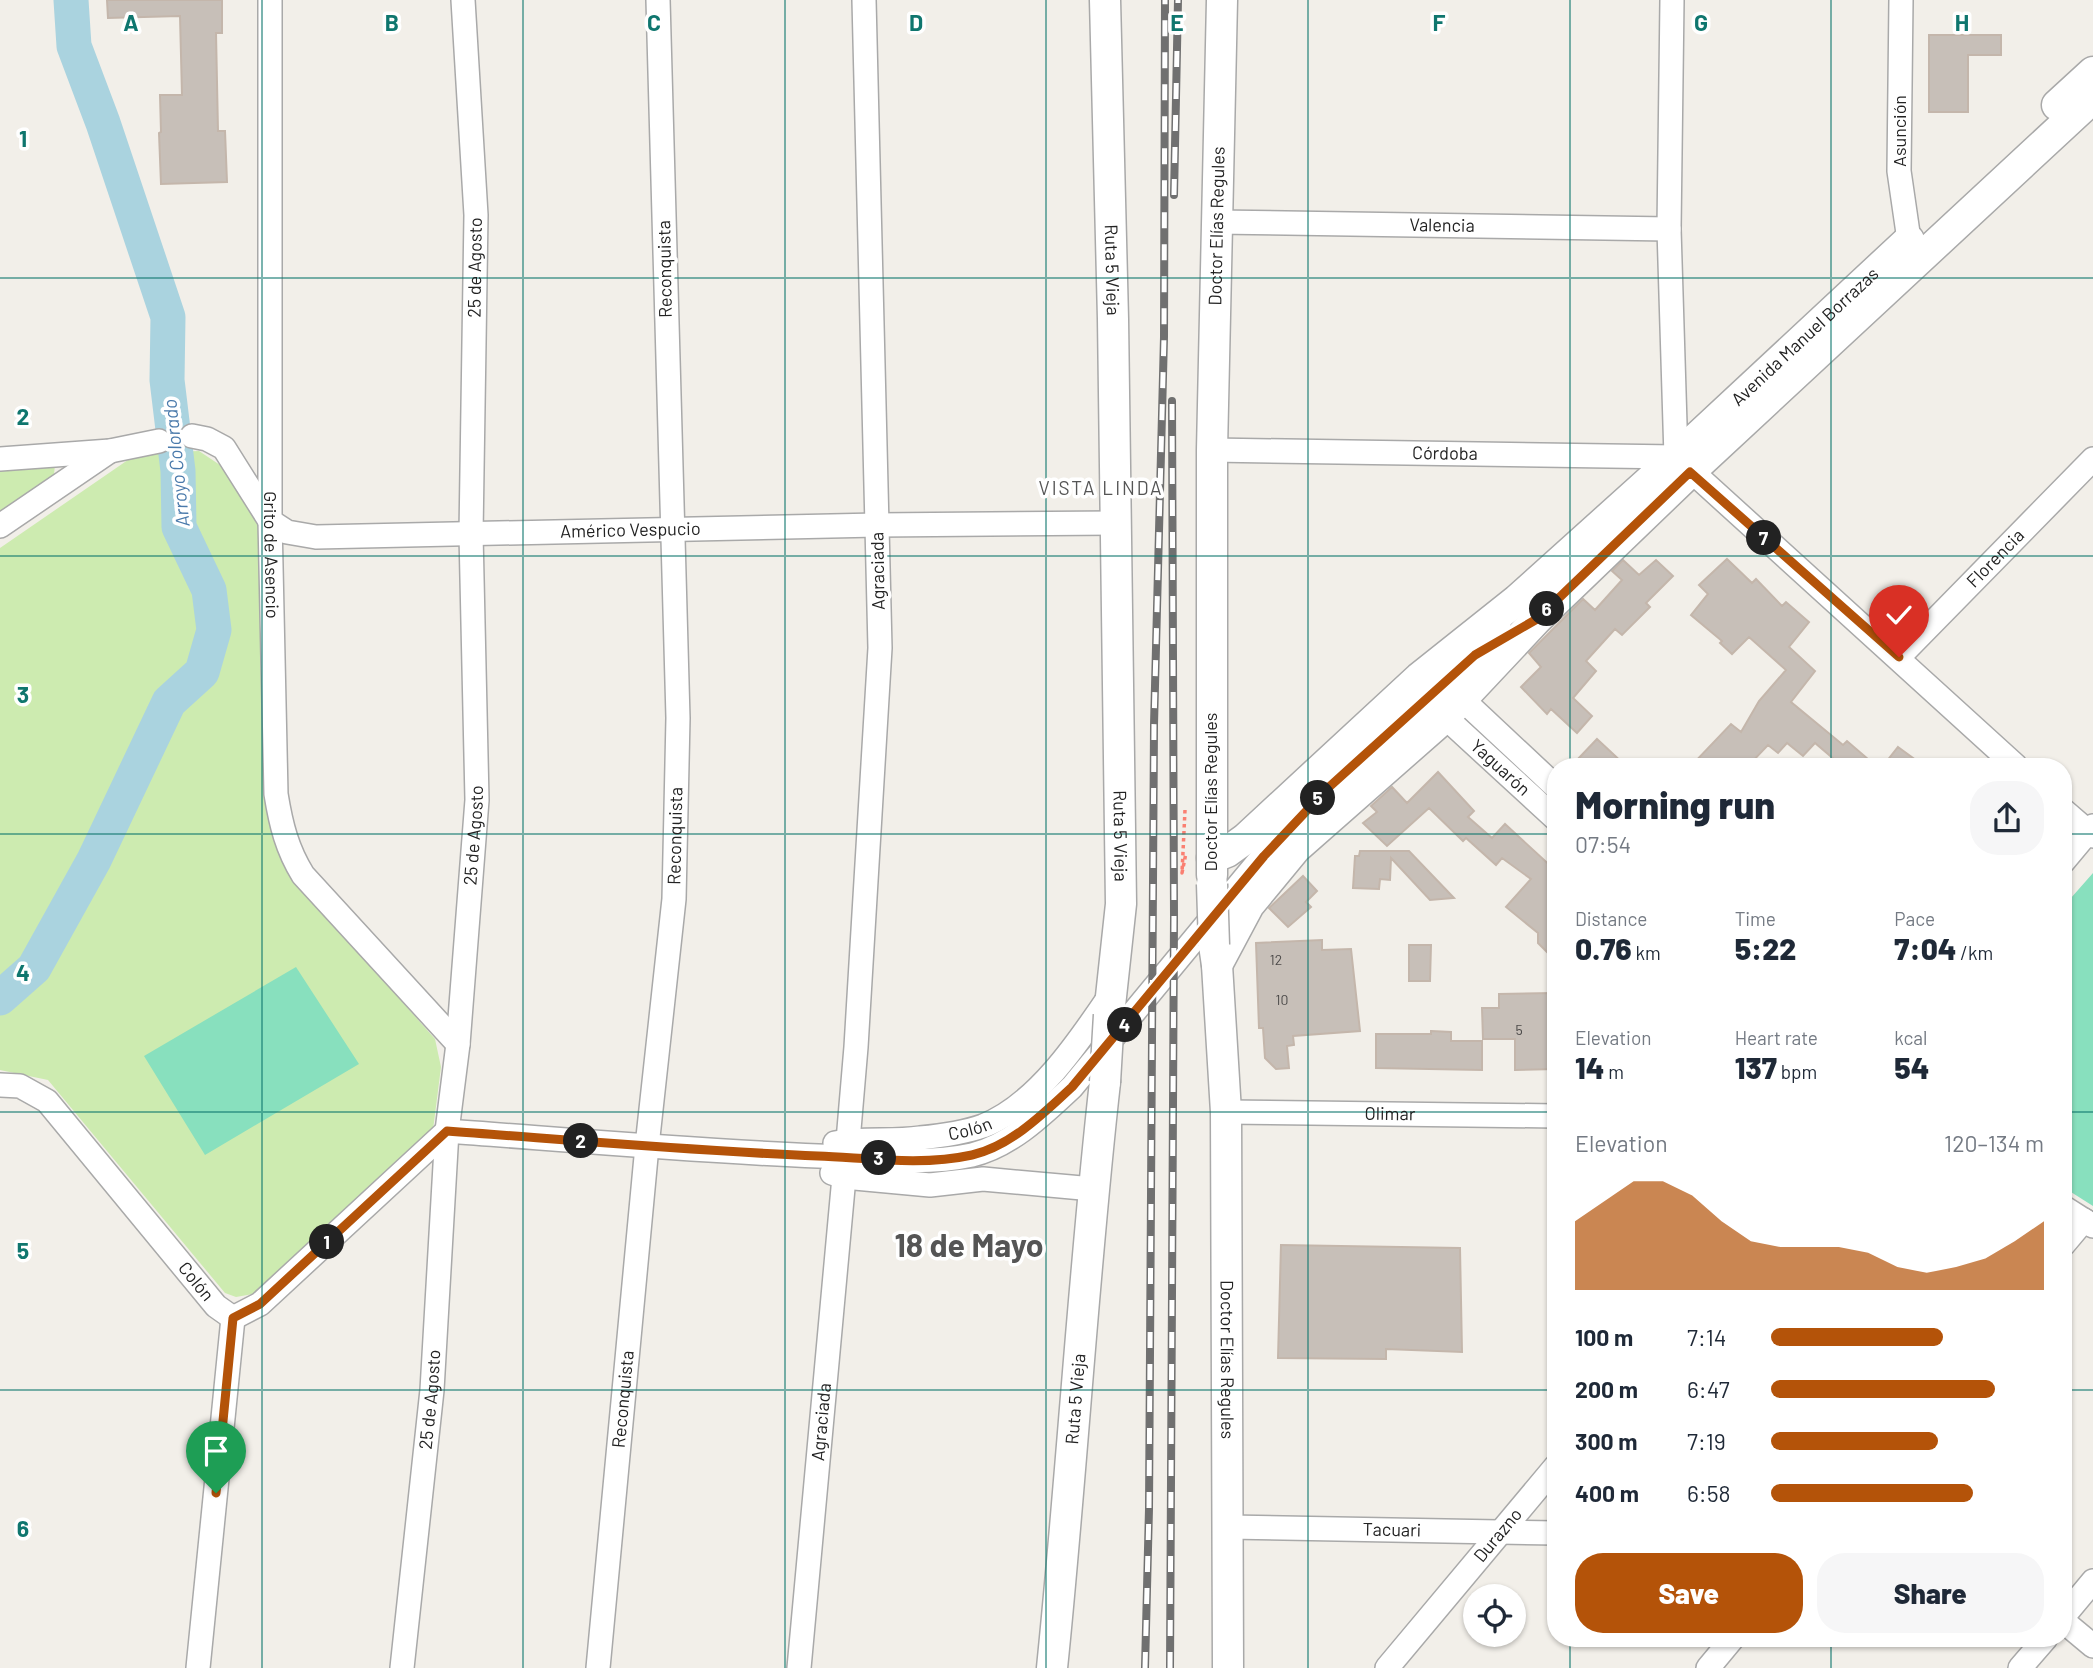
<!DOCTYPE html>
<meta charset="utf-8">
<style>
:root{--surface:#fff;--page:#f6f6f7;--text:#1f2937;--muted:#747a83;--accent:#b45309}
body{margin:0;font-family:Barlow,sans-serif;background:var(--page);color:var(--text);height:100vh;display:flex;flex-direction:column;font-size:26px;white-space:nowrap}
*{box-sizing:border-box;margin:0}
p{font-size:23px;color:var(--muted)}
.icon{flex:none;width:38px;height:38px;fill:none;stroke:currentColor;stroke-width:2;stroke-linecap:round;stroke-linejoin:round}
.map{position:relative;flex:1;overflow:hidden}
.panel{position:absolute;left:1547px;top:758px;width:525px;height:889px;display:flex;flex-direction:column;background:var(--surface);border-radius:28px;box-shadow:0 2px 5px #0004}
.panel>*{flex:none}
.fabs{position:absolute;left:1463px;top:1584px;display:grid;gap:14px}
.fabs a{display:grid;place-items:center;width:63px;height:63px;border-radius:50%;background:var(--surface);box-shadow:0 2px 5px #0004;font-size:35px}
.pin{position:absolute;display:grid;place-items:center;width:60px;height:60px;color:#fff;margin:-72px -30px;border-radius:50% 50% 50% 0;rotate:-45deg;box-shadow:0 0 7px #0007}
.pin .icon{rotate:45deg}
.km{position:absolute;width:35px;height:35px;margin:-18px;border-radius:50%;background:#222;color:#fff;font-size:19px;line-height:35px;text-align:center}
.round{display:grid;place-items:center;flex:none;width:74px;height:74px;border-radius:28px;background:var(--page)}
.summary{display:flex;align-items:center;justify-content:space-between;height:119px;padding:0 28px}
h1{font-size:38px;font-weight:800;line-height:52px}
.metrics{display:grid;grid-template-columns:repeat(3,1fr);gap:10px;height:119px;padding:7px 28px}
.metrics div{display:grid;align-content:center}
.metrics b{font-size:30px;font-weight:800}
.metrics small{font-size:19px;font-weight:400}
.metrics p{font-size:19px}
.chart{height:196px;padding:14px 28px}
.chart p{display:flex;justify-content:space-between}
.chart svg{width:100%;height:126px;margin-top:7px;fill:var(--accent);opacity:.7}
.button{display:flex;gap:14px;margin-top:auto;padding:14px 28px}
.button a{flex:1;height:80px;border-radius:28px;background:var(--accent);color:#fff;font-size:28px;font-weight:800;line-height:80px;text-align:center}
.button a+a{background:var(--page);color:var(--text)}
ul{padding:0 28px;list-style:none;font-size:23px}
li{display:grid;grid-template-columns:112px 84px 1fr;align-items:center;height:52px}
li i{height:18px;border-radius:9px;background:var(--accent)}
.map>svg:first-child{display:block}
.grass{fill:#cdebb0}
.pitch{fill:#88e0be}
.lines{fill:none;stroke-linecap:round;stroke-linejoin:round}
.river{stroke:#aad3df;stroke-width:35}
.building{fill:#c7bfb8;stroke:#c4b6ab;stroke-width:2}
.minor-casing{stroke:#a9a9a9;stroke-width:26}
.tertiary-casing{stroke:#a9a9a9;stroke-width:33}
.path{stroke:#fa8072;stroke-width:3.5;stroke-dasharray:3.5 3.5;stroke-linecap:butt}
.minor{stroke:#fff;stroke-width:23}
.tertiary{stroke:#fff;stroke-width:30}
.rail-casing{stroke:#707070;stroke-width:8}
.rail{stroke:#fff;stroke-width:5;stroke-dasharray:16;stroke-linecap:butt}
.tertiary-bridge-casing{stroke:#a9a9a9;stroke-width:33;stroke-linecap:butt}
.tertiary-bridge{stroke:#fff;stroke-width:30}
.route-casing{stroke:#fff;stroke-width:14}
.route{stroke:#b45309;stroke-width:9}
.grid{fill:none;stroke:#0f766e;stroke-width:2;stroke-opacity:0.55}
.labels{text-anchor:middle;stroke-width:7;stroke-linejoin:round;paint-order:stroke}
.number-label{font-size:14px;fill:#4b4948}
.street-label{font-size:18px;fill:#222;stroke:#fff}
.water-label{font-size:19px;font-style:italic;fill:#4a7aab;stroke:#fff}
.neighbourhood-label{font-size:19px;letter-spacing:2px;fill:#555;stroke:#fff}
.town-label{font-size:32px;font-weight:bold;fill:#555;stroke:#fff}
.grid-label{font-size:23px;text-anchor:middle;font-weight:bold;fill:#0f766e;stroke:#fff;stroke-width:7;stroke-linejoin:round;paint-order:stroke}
</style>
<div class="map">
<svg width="2093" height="1668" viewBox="0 0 2093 1668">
<rect width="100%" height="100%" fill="#f2efe9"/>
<path class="grass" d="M199,451L223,467L262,528L265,801L273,837L289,873L435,1039L441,1067L433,1130L253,1294L236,1297L225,1293L48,1080L0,1070V548L138,453Z
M55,464L54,475L0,512V470Z"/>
<path class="pitch" d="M2093,873V1206L2063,1187V907Z
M296,967L359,1064L205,1155L144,1056Z"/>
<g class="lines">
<path class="river" d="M0,998L34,968L94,860L169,702L202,672L214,630L209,590L179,527L178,471L167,380L168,317L103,123L74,46L71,0"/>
</g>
<path class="building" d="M107,0H222V33H216L218,131H225L227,182L161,184L159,133L161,132L160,95H182L180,16L108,18Z
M1929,35H2001V55H1968V112H1929Z
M1727,559L1752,583L1756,579L1782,606L1786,602L1809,622L1789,647L1815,671L1791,702L1843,745L1847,741L1876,766H1842L1815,743L1803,756L1787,743L1778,753L1768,745L1748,766H1691L1731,724L1741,732L1759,701L1786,670L1749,637L1732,654L1720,643L1722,641L1691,615L1708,594L1699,585Z
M1623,560L1639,575L1656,560L1673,576L1646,603L1650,607L1622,635L1615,629L1586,661L1596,671L1573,698L1592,716L1577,733L1551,709L1547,714L1521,687L1541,667L1529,653L1583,599L1595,610L1622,580L1612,571Z
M1597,739L1626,766H1587L1578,759Z
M1898,747L1924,766H1883Z
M1438,772L1474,811L1468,817L1492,838L1505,824L1556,871V961L1538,943V933L1506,907L1531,879L1502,858L1496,865L1466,838L1463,841L1429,808L1387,846L1363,823L1377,812L1371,806L1392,787L1407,803Z
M1360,851H1409L1454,898L1430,900L1391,858L1390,880L1380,879L1379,889L1353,888L1355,856H1359Z
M1303,876L1317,891L1306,902L1311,907L1288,927L1269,908Z
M1322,940V950L1351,949L1360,1031L1293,1036L1294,1045L1287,1046L1289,1068L1276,1069L1265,1058L1263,1028H1259L1256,943Z
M1409,945H1431L1430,981H1409Z
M1553,993V1039H1556V1069L1515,1070V1039H1483L1482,1008H1499V994Z
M1431,1031L1451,1032V1041H1482V1070L1376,1068V1034H1431Z
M1281,1245L1460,1248L1462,1352L1386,1349V1359L1278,1358Z"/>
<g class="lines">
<g class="minor-casing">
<g id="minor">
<path id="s1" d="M270,0V521L276,794C281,825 287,849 303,875L458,1044"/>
<path d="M1672,0L1669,229L1676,457L2016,766"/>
<path d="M1901,0L1899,171L1909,240L1920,251"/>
<path id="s2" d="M1216,222L1669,229"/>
<path id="s3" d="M192,436L207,439L224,448L270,521L287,532L316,537L877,525L1116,523"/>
<path id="s4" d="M1212,450L1676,457"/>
<path d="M0,459L110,451L159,441"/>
<path d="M0,526L110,451"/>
<path id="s5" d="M1899,657L2093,459"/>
<path d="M1463,700L1556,787"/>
<path id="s6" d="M1445,717L1556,819"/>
<path d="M2063,810L2093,836"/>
<path d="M2063,862L2093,826"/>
<path id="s7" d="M0,1085L20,1086L47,1101L216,1306L233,1318"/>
<path id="s8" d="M1226,1112L1556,1116"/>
<path d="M848,1141L856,1047L880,648L864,0"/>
<path id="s9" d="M835,1143C863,1138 892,1142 920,1138C941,1136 963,1133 983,1126C1037,1105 1080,1040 1111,994"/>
<path d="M832,1173L844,1177L930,1185L983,1179L1093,1189"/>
<path d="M2063,1207L2093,1226"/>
<path d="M2063,1245L2084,1220"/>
<path d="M233,1318L260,1304L447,1131C570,1140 694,1151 818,1156C868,1158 922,1166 972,1155C1011,1146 1044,1113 1072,1087L1263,856L1328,788L1475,655L1499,624"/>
<path id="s10" d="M1228,1527L1556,1533"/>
<path d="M2063,1617L2093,1581"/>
<path d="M2063,1621L2093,1646"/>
<path d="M198,1668L233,1318"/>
<path id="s11" d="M402,1668L432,1390L447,1131L458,1044L477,800L471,534L476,215L463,0"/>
<path id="s12" d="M598,1668L647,1146L674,899L678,718L658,0"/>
<path id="s13" d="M799,1668L844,1177"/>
<path id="s14" d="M1387,1668L1556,1466"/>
<path d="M1708,1668L1733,1638"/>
<path d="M2020,1668L2046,1638"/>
</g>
</g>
<g class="tertiary-casing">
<g id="tertiary">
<path id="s15" d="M1105,0L1113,319L1121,904L1109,1015"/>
<path d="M2057,105L2093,72"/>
<path id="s16" d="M1212,858L1227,852L1245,839L1419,678L1517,600L1676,457L1909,240"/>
<path id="s17" d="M1212,875V450L1222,0"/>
<path id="s18" d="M1214,945L1217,965L1226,1112L1228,1668"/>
<path d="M1217,965L1249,905L1296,848L1445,717L1537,619L1690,472L2093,98"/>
<path id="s19" d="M1052,1668C1072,1473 1083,1277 1105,1082"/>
</g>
</g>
<path class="path" d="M1185,810L1182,873L1186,853"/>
<use href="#minor" class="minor"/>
<use href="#tertiary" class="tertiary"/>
<g class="rail-casing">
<path id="rail" d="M1174,195L1178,0
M1145,1668L1149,1509L1154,725L1164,337L1165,0
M1170,1668L1174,916L1172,401"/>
</g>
<use href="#rail" class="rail"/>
<g class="tertiary-bridge-casing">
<path id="tertiary-bridge" d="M1212,884L1214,945
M1105,1082L1109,1015"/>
</g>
<use href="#tertiary-bridge" class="tertiary-bridge"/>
</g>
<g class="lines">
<g class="route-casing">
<path id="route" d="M216,1493L233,1318L260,1304L447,1131C570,1140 694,1151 818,1156C868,1158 922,1166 972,1155C1011,1146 1044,1113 1072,1087L1264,856L1328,788L1475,655L1537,619L1690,472L1899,657"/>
</g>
<use href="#route" class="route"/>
</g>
<path class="grid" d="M262,0V1668M523,0V1668M785,0V1668M1046,0V1668M1308,0V1668M1570,0V766M1831,0V766M0,278H2093M0,556H2093M0,834H1556M2063,834H2093M0,1112H1556M2063,1112H2093M0,1390H1556M2063,1390H2093M1570,1638V1668M1831,1638V1668"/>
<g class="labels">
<g class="number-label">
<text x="1276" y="965">12</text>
<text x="1282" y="1005">10</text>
<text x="1519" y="1035">5</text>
</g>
<g class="street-label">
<text transform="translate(1900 131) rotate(-90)" y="6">Asunción</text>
<text dy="6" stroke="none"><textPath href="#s17" startOffset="649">Doctor Elías Regules</textPath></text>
<text dy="6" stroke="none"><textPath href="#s2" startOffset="226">Valencia</textPath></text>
<text dy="6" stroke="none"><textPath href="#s11" startOffset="1404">25 de Agosto</textPath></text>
<text transform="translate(665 269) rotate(-91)" y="6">Reconquista</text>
<text dy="6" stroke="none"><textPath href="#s15" startOffset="270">Ruta 5 Vieja</textPath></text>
<text dy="6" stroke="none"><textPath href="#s16" startOffset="791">Avenida Manuel Borrazas</textPath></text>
<text dy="6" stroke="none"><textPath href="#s4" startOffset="233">Córdoba</textPath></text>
<text dy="6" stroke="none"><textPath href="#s3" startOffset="485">Américo Vespucio</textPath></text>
<text dy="6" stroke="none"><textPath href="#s1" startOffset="555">Grito de Asencio</textPath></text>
<text dy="6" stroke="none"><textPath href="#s5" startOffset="138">Florencia</textPath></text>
<text transform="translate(878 571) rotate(-91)" y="6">Agraciada</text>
<text dy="6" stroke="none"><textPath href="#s6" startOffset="75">Yaguarón</textPath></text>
<text transform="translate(1211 792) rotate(-90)" y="6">Doctor Elías Regules</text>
<text dy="6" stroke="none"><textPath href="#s11" startOffset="836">25 de Agosto</textPath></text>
<text dy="6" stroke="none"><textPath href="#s12" startOffset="836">Reconquista</textPath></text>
<text dy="6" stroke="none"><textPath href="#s15" startOffset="836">Ruta 5 Vieja</textPath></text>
<text dy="6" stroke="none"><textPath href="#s8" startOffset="164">Olimar</textPath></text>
<text dy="6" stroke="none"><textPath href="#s9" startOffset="136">Colón</textPath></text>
<text dy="6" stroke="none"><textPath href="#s7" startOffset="285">Colón</textPath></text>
<text dy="6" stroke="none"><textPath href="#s18" startOffset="415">Doctor Elías Regules</textPath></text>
<text dy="6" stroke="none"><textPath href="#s11" startOffset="270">25 de Agosto</textPath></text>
<text dy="6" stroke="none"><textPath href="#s12" startOffset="270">Reconquista</textPath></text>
<text dy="6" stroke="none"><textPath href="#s19" startOffset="270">Ruta 5 Vieja</textPath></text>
<text dy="6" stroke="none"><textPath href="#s13" startOffset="247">Agraciada</textPath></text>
<text dy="6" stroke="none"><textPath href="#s10" startOffset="164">Tacuari</textPath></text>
<text dy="6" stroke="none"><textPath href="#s14" startOffset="173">Durazno</textPath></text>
</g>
<g class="water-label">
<text transform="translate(176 463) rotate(-96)" y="7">Arroyo Colorado</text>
</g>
<g class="neighbourhood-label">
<text x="1101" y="495">VISTA LINDA</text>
</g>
<g class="town-label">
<text x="969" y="1257">18 de Mayo</text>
</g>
</g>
<g class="grid-label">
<text x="131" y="31">A</text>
<text x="392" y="31">B</text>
<text x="654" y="31">C</text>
<text x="916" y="31">D</text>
<text x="1177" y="31">E</text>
<text x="1439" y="31">F</text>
<text x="1701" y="31">G</text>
<text x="1962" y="31">H</text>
<text x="23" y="147">1</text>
<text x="23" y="425">2</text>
<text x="23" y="703">3</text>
<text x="23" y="981">4</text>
<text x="23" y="1259">5</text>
<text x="23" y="1537">6</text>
</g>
</svg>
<div class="fabs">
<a><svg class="icon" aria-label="locate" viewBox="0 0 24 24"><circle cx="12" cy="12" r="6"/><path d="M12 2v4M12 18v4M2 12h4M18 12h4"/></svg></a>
</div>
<div class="pin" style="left:216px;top:1493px;background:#1e9e55"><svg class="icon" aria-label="arrive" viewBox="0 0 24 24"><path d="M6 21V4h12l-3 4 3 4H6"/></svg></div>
<div class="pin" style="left:1899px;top:657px;background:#d93025"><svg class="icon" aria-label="check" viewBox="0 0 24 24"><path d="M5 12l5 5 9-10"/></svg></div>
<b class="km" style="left:327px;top:1242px">1</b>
<b class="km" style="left:581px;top:1141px">2</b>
<b class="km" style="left:879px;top:1158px">3</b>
<b class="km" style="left:1125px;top:1025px">4</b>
<b class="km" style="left:1318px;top:798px">5</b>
<b class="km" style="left:1547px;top:609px">6</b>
<b class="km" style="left:1764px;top:538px">7</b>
<section class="panel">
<div class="summary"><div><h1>Morning run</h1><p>07:54</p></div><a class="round"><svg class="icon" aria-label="share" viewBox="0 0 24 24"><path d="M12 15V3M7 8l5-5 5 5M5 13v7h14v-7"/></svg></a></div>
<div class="metrics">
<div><p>Distance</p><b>0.76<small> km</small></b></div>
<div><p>Time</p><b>5:22</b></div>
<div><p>Pace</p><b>7:04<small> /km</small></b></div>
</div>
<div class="metrics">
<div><p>Elevation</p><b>14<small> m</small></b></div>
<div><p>Heart rate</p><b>137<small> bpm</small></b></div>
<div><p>kcal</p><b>54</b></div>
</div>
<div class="chart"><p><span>Elevation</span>120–134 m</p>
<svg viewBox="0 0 160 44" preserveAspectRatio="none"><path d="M0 44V20L10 13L20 6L30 6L40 11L50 20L60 27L70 29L80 29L90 29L100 31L110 36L120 38L130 36L140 33L150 27L160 20V44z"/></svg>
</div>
<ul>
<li><b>100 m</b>7:14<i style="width:63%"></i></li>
<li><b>200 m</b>6:47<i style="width:82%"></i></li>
<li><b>300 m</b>7:19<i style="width:61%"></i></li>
<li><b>400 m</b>6:58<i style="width:74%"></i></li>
</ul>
<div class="button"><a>Save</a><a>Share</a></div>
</section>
</div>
